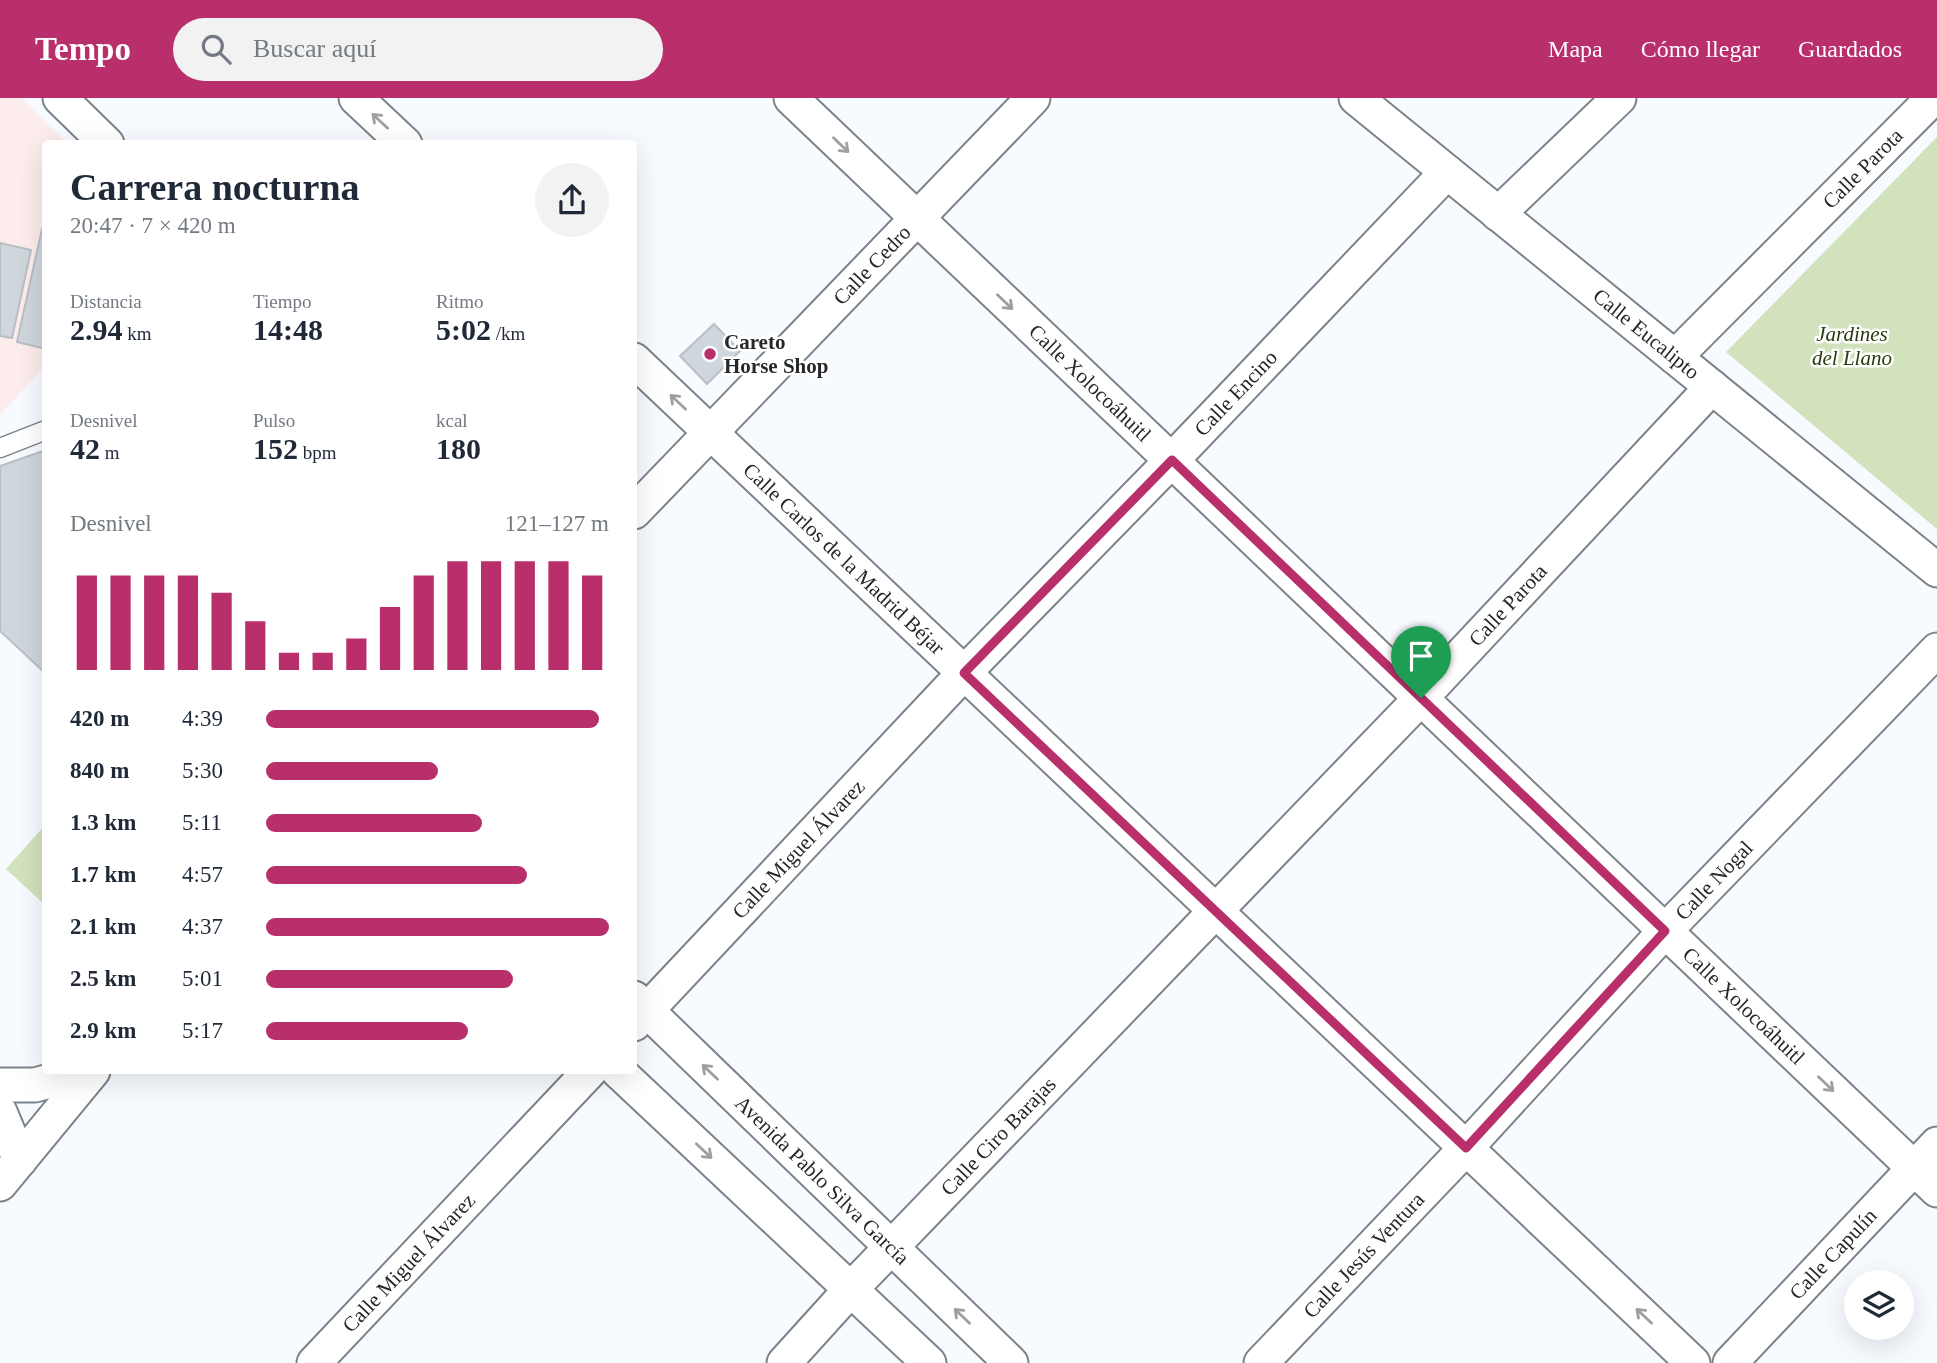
<!DOCTYPE html>
<html lang="es">
<meta charset="utf-8">
<style>
:root{--surface:#fff;--page:#f2f2f3;--text:#1f2937;--muted:#747a83;--accent:#b82f6b}
body{margin:0;font-family:"Times New Roman",serif;background:var(--page);color:var(--text);height:100vh;display:flex;flex-direction:column;font-size:26px;white-space:nowrap}
*{box-sizing:border-box;margin:0}
p{font-size:23px;color:var(--muted)}
.icon{flex:none;width:38px;height:38px;fill:none;stroke:currentColor;stroke-width:2;stroke-linecap:round;stroke-linejoin:round}
.map{position:relative;flex:1;overflow:hidden}
.drawer{position:absolute;left:42px;top:42px;width:595px;height:934px;display:flex;flex-direction:column;background:var(--surface);border-radius:7px;box-shadow:0 7px 28px #0002}
.drawer>*{flex:none}
.controls{position:absolute;left:1844px;top:1172px;display:grid;gap:14px}
.controls a{display:grid;place-items:center;width:70px;height:70px;border-radius:50%;background:var(--surface);box-shadow:0 7px 28px #0002;font-size:35px}
.pin{position:absolute;display:grid;place-items:center;width:60px;height:60px;color:#fff;margin:-72px -30px;border-radius:50% 50% 50% 0;rotate:-45deg;box-shadow:0 0 7px #0007}
.pin .icon{rotate:45deg}
.round{display:grid;place-items:center;flex:none;width:74px;height:74px;border-radius:37px;background:var(--page)}
.overview{display:flex;align-items:center;justify-content:space-between;height:119px;padding:0 28px}
h1{font-size:38px;font-weight:600;line-height:52px}
.metrics{display:grid;grid-template-columns:repeat(3,1fr);gap:10px;height:119px;padding:7px 28px}
.metrics div{display:grid;align-content:center}
.metrics b{font-size:30px;font-weight:600}
.metrics small{font-size:19px;font-weight:400}
.metrics p{font-size:19px}
.chart{height:196px;padding:14px 28px}
.chart p{display:flex;justify-content:space-between}
.chart svg{width:100%;height:126px;margin-top:7px;stroke:var(--accent);stroke-width:6}
ul{padding:0 28px;list-style:none;font-size:23px}
li{display:grid;grid-template-columns:112px 84px 1fr;align-items:center;height:52px}
li i{height:18px;border-radius:9px;background:var(--accent)}
header{display:flex;align-items:center;gap:42px;box-sizing:border-box;height:98px;padding:0 35px;background:var(--accent);color:#fff}
header strong{font-size:33px}
nav{display:flex;gap:38px;margin-inline-start:auto;font-size:24px}
.search{width:490px;height:63px;background:var(--page);display:flex;align-items:center;gap:18px;box-sizing:border-box;padding:0 24px;border-radius:38px;color:var(--muted);font-size:26px}
.map>svg:first-child{display:block}
.education{fill:#fdecec}
.green{fill:#d2e2bc}
.building{fill:#cfd6dc;stroke:#b8bfc5;stroke-width:2}
.lines{fill:none;stroke-linecap:round;stroke-linejoin:round}
.lane-casing{stroke:#7c8388;stroke-width:21}
.street-casing{stroke:#7c8388;stroke-width:37}
.lane{stroke:#fff;stroke-width:18}
.street{stroke:#fff;stroke-width:33}
.oneway{stroke:#9d9fa0}
.route-casing{stroke:#fff;stroke-width:14}
.route{stroke:#b82f6b;stroke-width:9}
.poi-dot{fill:#b82f6b;stroke:#fff;stroke-width:2.5}
.labels{text-anchor:middle;stroke-width:5;stroke-linejoin:round;paint-order:stroke}
.street-label{font-size:21px;fill:#26292b;stroke:#fff}
.park-label{font-size:21px;font-style:italic;fill:#2c3b0d;stroke:#fff}
.poi-label{font-size:21px;font-weight:bold;fill:#26292b;stroke:#fff;text-anchor:start}
</style>
<header>
<strong>Tempo</strong>
<div class="search"><svg class="icon" aria-label="search" viewBox="0 0 24 24"><circle cx="10" cy="10" r="6"/><path d="M15 15l6 6"/></svg>Buscar aquí</div>
<nav><a>Mapa</a><a>Cómo llegar</a><a>Guardados</a></nav>
</header>
<div class="map">
<svg width="1937" height="1265" viewBox="0 0 1937 1265">
<rect width="100%" height="100%" fill="#f7fbff"/>
<path class="education" d="M0,0H22L67,45L46,46L45,268L0,317Z"/>
<path class="green" d="M1937,39V431L1726,254Z
M45,727V807L6,771Z"/>
<path class="building" d="M42,131L46,132V251L17,244Z
M0,145L31,152L12,240L0,238Z
M714,226L740,253L707,286L680,258Z
M46,352V576L0,533V368Z"/>
<g class="lines">
<g class="lane-casing">
<path id="lane" d="M0,350L46,332"/>
</g>
<g class="street-casing">
<g id="street">
<path d="M60,0L107,46"/>
<path d="M356,0L405,46"/>
<path id="s1" d="M791,0L1937,1092"/>
<path id="s2" d="M1356,0L1937,472"/>
<path d="M1498,116L1619,0"/>
<path id="s3" d="M1675,259L1933,0"/>
<path id="s4" d="M634,262L1693,1265"/>
<path id="s5" d="M634,414L1033,0"/>
<path id="s6" d="M634,900L1011,1265"/>
<path id="s7" d="M634,926L964,575L1172,362L1447,74"/>
<path d="M618,973L929,1265"/>
<path d="M0,987H35L86,973"/>
<path d="M0,1014L20,1062"/>
<path d="M0,1086L93,973"/>
<path id="s8" d="M314,1265L590,973"/>
<path id="s9" d="M784,1265L851,1191L1421,600L1712,289"/>
<path id="s10" d="M1261,1265L1466,1050L1665,833L1937,552"/>
<path id="s11" d="M1730,1265L1937,1046"/>
</g>
</g>
<use href="#lane" class="lane"/>
<use href="#street" class="street"/>
</g>
<defs><path id="oneway-shaft" d="M-6 0H5M1.5-3L5.5 0L1.5 3" fill="none" stroke-width="1.6" stroke-linecap="round" stroke-linejoin="round" transform="scale(1.75)"/></defs>
<g class="oneway">
<use href="#oneway-shaft" transform="translate(380 23) rotate(-137)"/>
<use href="#oneway-shaft" transform="translate(841 47) rotate(44)"/>
<use href="#oneway-shaft" transform="translate(1005 204) rotate(44)"/>
<use href="#oneway-shaft" transform="translate(678 304) rotate(-137)"/>
<use href="#oneway-shaft" transform="translate(710 974) rotate(-136)"/>
<use href="#oneway-shaft" transform="translate(1826 986) rotate(44)"/>
<use href="#oneway-shaft" transform="translate(704 1053) rotate(43)"/>
<use href="#oneway-shaft" transform="translate(962 1218) rotate(-136)"/>
<use href="#oneway-shaft" transform="translate(1644 1218) rotate(-137)"/>
</g>
<g class="lines">
<g class="route-casing">
<path id="route" d="M1172,362L1665,833L1466,1050L964,575Z"/>
</g>
<use href="#route" class="route"/>
</g>
<circle class="poi-dot" cx="710" cy="256" r="7"/>
<g class="labels">
<g class="street-label">
<text dy="7" stroke="none"><textPath href="#s3" startOffset="266">Calle Parota</textPath></text>
<text dy="7" stroke="none"><textPath href="#s5" startOffset="343">Calle Cedro</textPath></text>
<text dy="7" stroke="none"><textPath href="#s2" startOffset="374">Calle Eucalipto</textPath></text>
<text dy="7" stroke="none"><textPath href="#s1" startOffset="413">Calle Xolocoáhuitl</textPath></text>
<text dy="7" stroke="none"><textPath href="#s7" startOffset="872">Calle Encino</textPath></text>
<text dy="7" stroke="none"><textPath href="#s4" startOffset="289">Calle Carlos de la Madrid Béjar</textPath></text>
<text dy="7" stroke="none"><textPath href="#s9" startOffset="1048">Calle Parota</textPath></text>
<text dy="7" stroke="none"><textPath href="#s7" startOffset="240">Calle Miguel Álvarez</textPath></text>
<text dy="7" stroke="none"><textPath href="#s10" startOffset="662">Calle Nogal</textPath></text>
<text dy="7" stroke="none"><textPath href="#s1" startOffset="1316">Calle Xolocoáhuitl</textPath></text>
<text dy="7" stroke="none"><textPath href="#s9" startOffset="312">Calle Ciro Barajas</textPath></text>
<text dy="7" stroke="none"><textPath href="#s6" startOffset="262">Avenida Pablo Silva García</textPath></text>
<text dy="7" stroke="none"><textPath href="#s11" startOffset="150">Calle Capulín</textPath></text>
<text dy="7" stroke="none"><textPath href="#s10" startOffset="149">Calle Jesús Ventura</textPath></text>
<text dy="7" stroke="none"><textPath href="#s8" startOffset="138">Calle Miguel Álvarez</textPath></text>
</g>
<g class="park-label">
<text x="1852" y="243">Jardines<tspan x="1852" dy="24">del Llano</tspan></text>
</g>
<g class="poi-label">
<text x="724" y="251">Careto<tspan x="724" dy="24">Horse Shop</tspan></text>
</g>
</g>
</svg>
<div class="controls">
<a><svg class="icon" aria-label="layers" viewBox="0 0 24 24"><path d="M12 4l9 5-9 5-9-5zM3 14l9 5 9-5"/></svg></a>
</div>
<div class="pin" style="left:1421px;top:600px;background:#1e9e55"><svg class="icon" aria-label="arrive" viewBox="0 0 24 24"><path d="M6 21V4h12l-3 4 3 4H6"/></svg></div>
<section class="drawer">
<div class="overview"><div><h1>Carrera nocturna</h1><p>20:47 · 7 × 420 m</p></div><a class="round"><svg class="icon" aria-label="share" viewBox="0 0 24 24"><path d="M12 15V3M7 8l5-5 5 5M5 13v7h14v-7"/></svg></a></div>
<div class="metrics">
<div><p>Distancia</p><b>2.94<small> km</small></b></div>
<div><p>Tiempo</p><b>14:48</b></div>
<div><p>Ritmo</p><b>5:02<small> /km</small></b></div>
</div>
<div class="metrics">
<div><p>Desnivel</p><b>42<small> m</small></b></div>
<div><p>Pulso</p><b>152<small> bpm</small></b></div>
<div><p>kcal</p><b>180</b></div>
</div>
<div class="chart"><p><span>Desnivel</span>121–127 m</p>
<svg viewBox="0 0 160 44" preserveAspectRatio="none"><path d="M5 44V11M15 44V11M25 44V11M35 44V11M45 44V17M55 44V27M65 44V38M75 44V38M85 44V33M95 44V22M105 44V11M115 44V6M125 44V6M135 44V6M145 44V6M155 44V11"/></svg>
</div>
<ul>
<li><b>420 m</b>4:39<i style="width:97%"></i></li>
<li><b>840 m</b>5:30<i style="width:50%"></i></li>
<li><b>1.3 km</b>5:11<i style="width:63%"></i></li>
<li><b>1.7 km</b>4:57<i style="width:76%"></i></li>
<li><b>2.1 km</b>4:37<i style="width:100%"></i></li>
<li><b>2.5 km</b>5:01<i style="width:72%"></i></li>
<li><b>2.9 km</b>5:17<i style="width:59%"></i></li>
</ul>
</section>
</div>
